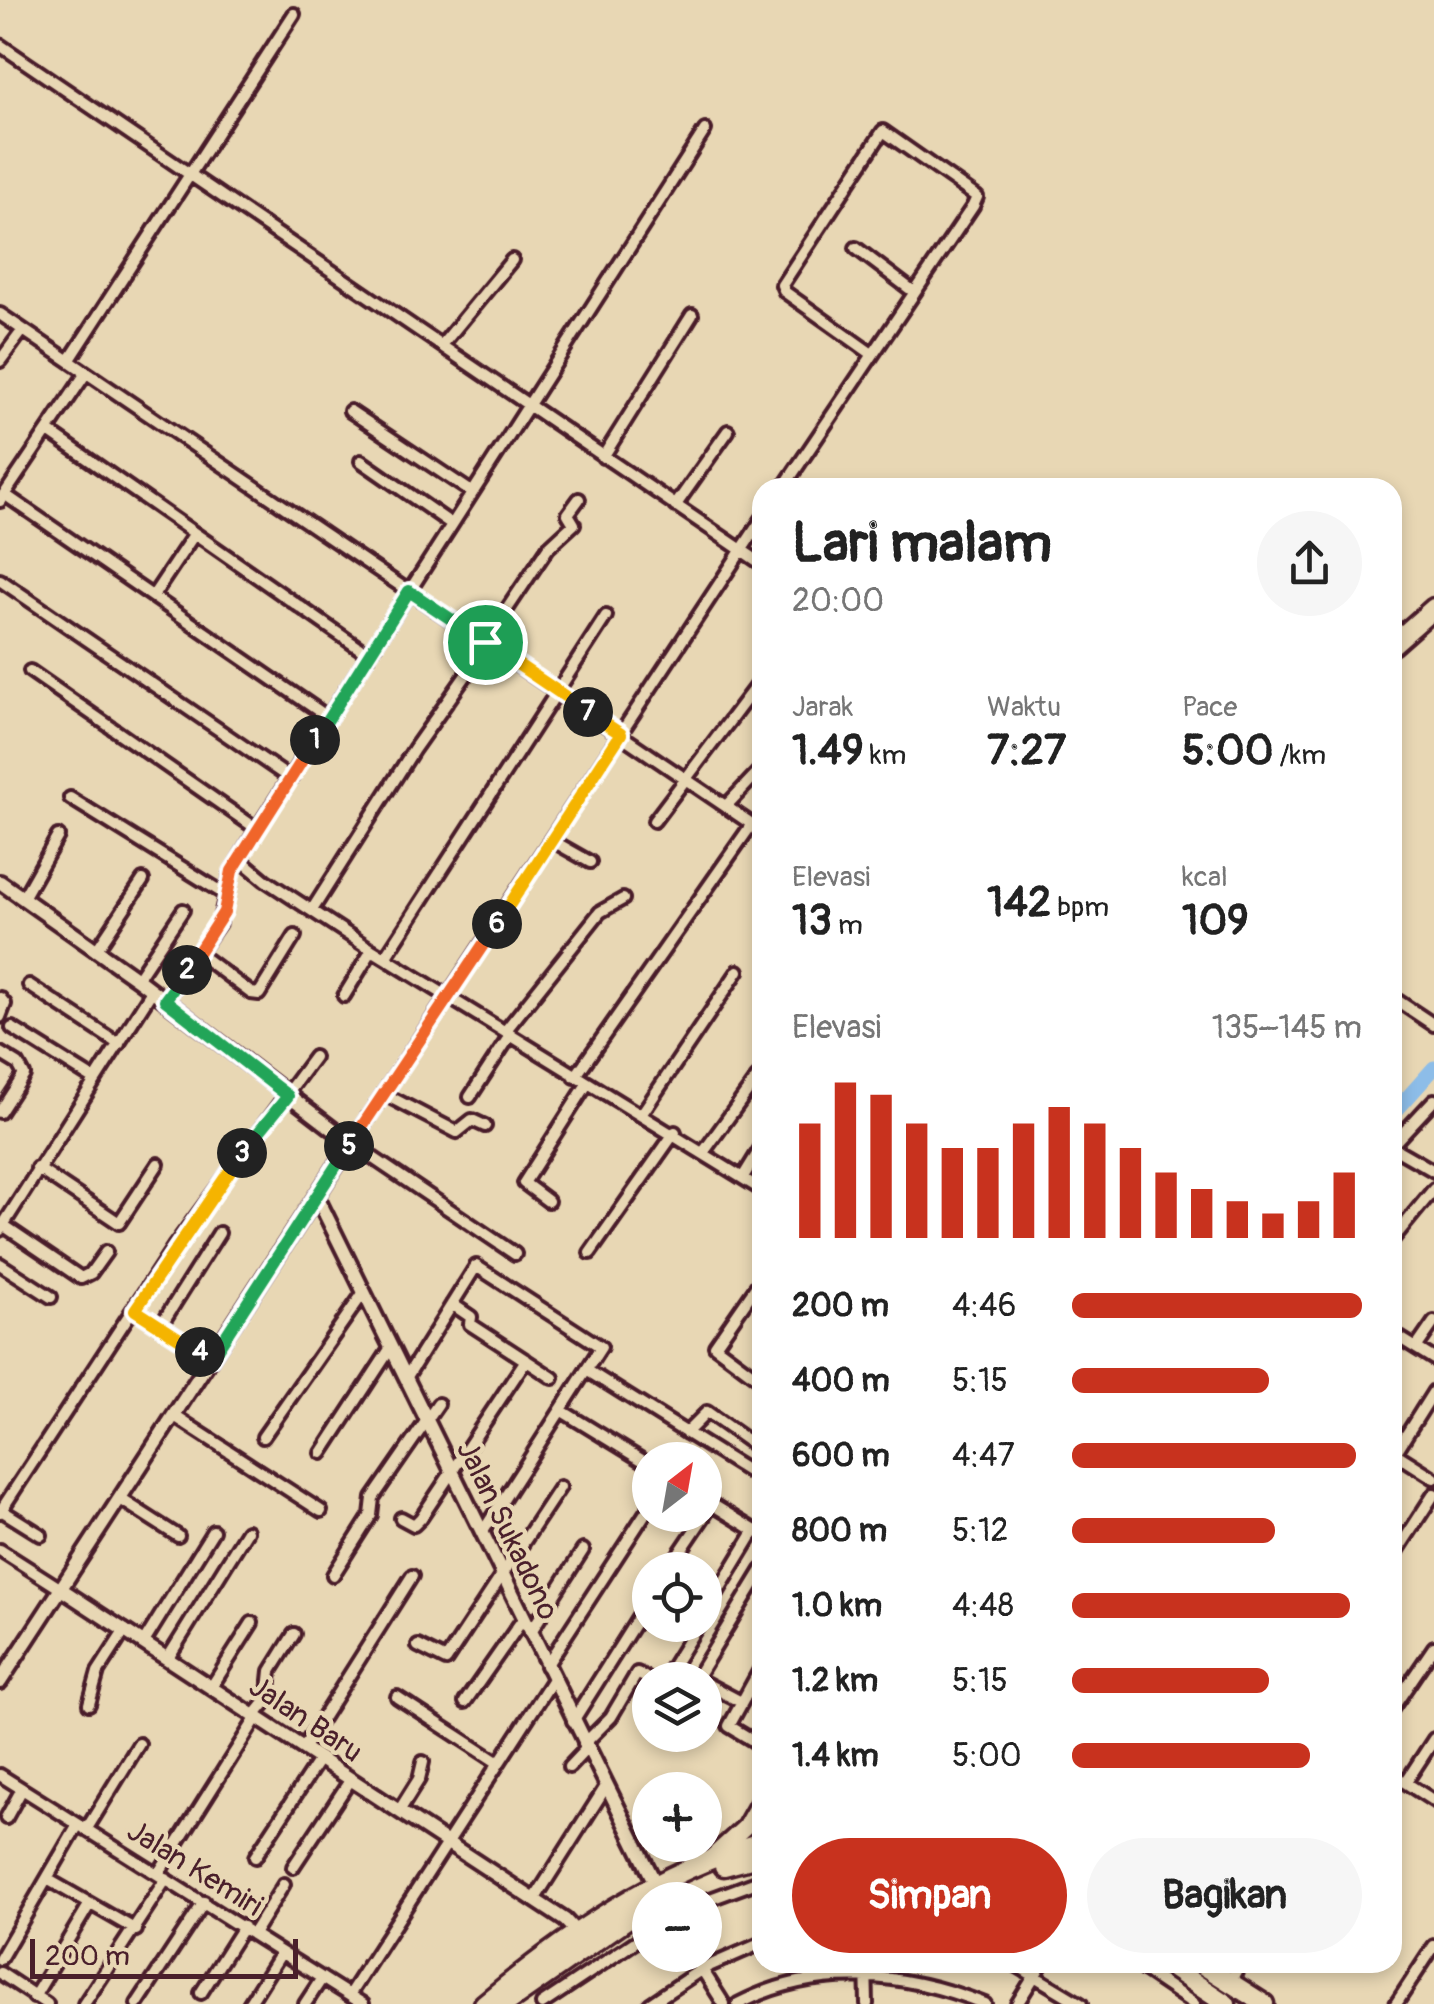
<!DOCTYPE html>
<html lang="id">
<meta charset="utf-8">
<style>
:root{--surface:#fff;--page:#f6f6f6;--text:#222;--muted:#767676;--accent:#c8321e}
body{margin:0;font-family:Pangolin,sans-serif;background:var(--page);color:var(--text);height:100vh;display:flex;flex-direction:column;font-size:38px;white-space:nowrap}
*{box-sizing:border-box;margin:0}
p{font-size:32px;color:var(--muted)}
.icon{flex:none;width:55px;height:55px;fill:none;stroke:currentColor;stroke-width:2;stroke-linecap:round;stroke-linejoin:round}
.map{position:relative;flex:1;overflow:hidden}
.sheet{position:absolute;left:752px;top:478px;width:650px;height:1495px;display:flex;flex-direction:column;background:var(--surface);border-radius:30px;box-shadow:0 5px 15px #0003}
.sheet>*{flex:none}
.needle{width:65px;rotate:31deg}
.tools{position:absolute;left:632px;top:1442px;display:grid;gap:20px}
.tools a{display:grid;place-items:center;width:90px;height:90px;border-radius:50%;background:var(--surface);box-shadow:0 5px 15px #0003;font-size:50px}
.scale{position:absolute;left:30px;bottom:25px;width:268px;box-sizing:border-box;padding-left:10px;border:5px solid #4a1f2b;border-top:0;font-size:28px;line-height:35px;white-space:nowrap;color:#4a1f2b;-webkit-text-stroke:8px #e8d7b4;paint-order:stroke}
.pin{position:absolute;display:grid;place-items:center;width:85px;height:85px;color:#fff;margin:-42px;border:5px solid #fff;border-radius:50%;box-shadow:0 2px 10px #0007}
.km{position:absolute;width:50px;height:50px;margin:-25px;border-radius:50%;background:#222;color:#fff;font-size:28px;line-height:50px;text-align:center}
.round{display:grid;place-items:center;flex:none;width:105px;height:105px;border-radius:52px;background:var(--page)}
.overview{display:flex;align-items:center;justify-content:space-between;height:170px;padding:0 40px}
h1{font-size:55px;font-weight:700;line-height:75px}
.metrics{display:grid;grid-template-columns:repeat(3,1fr);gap:15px;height:170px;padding:10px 40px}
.metrics div{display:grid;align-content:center}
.metrics b{font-size:42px;font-weight:700}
.metrics small{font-size:28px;font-weight:400}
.metrics p{font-size:28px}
.chart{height:280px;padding:20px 40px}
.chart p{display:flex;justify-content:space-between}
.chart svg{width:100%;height:180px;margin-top:10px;stroke:var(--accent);stroke-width:6}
.primary-button{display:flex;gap:20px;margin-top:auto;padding:20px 40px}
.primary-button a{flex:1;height:115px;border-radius:60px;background:var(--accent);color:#fff;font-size:40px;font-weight:700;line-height:115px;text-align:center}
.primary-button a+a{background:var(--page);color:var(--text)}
ul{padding:0 40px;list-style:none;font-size:32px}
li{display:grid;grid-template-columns:160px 120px 1fr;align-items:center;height:75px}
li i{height:25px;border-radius:12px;background:var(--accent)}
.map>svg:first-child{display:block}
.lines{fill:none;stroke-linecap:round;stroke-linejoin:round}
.river{stroke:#8dbde8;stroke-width:15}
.minor-casing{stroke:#4a1f2b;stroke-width:18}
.tertiary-casing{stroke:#4a1f2b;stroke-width:20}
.primary-casing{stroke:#4a1f2b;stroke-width:22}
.trunk-casing{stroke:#4a1f2b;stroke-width:25}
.motorway-casing{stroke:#4a1f2b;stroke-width:25}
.minor{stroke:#e8d7b4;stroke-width:10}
.tertiary{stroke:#e8d7b4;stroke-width:12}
.primary{stroke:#e8d7b4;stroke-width:15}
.trunk{stroke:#e8d7b4;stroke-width:18}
.motorway{stroke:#e8d7b4;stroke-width:18}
.split-1-casing{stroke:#fff;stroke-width:20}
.split-2-casing{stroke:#fff;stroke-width:20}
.split-3-casing{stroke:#fff;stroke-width:20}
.split-4-casing{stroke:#fff;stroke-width:20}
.split-5-casing{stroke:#fff;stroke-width:20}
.split-6-casing{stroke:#fff;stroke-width:20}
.split-7-casing{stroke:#fff;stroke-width:20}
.split-8-casing{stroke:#fff;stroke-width:20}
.split-1{stroke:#22a559;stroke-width:12}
.split-2{stroke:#f0652b;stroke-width:12}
.split-3{stroke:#22a559;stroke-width:12}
.split-4{stroke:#f5b400;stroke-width:12}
.split-5{stroke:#22a559;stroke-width:12}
.split-6{stroke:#f0652b;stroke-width:12}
.split-7{stroke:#f5b400;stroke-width:12}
.split-8{stroke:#f5b400;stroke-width:12}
.labels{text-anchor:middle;stroke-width:9;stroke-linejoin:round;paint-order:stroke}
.street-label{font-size:30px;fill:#4a1f2b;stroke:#e8d7b4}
</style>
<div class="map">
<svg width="1434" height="2004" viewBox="0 0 1434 2004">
<rect width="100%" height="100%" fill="#e8d7b4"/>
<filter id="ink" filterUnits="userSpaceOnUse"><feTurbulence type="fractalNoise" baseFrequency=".01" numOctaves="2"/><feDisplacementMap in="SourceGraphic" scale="20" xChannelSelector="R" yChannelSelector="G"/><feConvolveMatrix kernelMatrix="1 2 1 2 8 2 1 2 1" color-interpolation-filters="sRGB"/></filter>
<g filter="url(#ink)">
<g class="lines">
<path class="river" d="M1392,1115L1434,1068"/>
<g class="minor-casing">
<path id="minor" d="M0,45L762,564
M856,248L914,292
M0,314L762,831
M442,345L512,260
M0,361L23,330
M69,361L294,14
M350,411L470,491
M48,431L369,655
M603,457L692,315
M361,461L450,523
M783,488L973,206L977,197L883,131L782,285L785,292L872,354
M4,494L329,718
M0,501L86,373
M675,506L728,431
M0,580L291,779
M153,596L193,536
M485,642L548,548L574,524L568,514L579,499
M30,671L257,829
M70,798L226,895
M726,806L762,768
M654,821L762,678
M553,841L590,862
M240,859L265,880L372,950L762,1190
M23,898L58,836
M312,910L414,749L488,644
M96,951L143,880
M199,954L251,993L259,994L295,936
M385,958L606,616
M137,979L183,910
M29,985L119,1044
M344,996L372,950
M1392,997L1434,1025
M0,998L5,1004L0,1017
M165,1000L219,923L232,871L257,829L705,130
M12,1028L95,1080
M506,1030L600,912L623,899
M0,1053L18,1064L24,1075L0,1112
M575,1077L752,824
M384,1094L457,1132L472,1120L485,1126
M470,1097L511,1034
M643,1112L738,971
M1392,1145L1434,1100
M1392,1147L1434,1171
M705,1150L757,1078
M37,1168L119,1223L158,1164
M743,1177L762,1146
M548,1201L524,1183L587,1084
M3,1225L81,1278L91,1273L106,1252
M0,1230L152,991
M1392,1240L1434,1189
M590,1253L675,1132
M515,1254L351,1143L762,519
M0,1264L51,1297
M762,1278L715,1346L762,1381
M452,1304L471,1317L470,1324L553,1378
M135,1310L211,1359
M161,1325L219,1233
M1392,1333L1434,1359
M1416,1348L1434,1322
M588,1371L762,1480
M406,1378L476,1266L601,1347L482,1533
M562,1411L650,1465
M176,1417L321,1511
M686,1433L707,1412L762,1451
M263,1437L364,1292
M1393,1452L1434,1478
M322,1453L390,1349
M1392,1458L1434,1391
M122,1500L178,1536
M705,1500L762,1535
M1,1510L41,1535
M0,1512L175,1245L314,1057
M401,1518L414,1525L421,1518L526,1360
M0,1550L61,1589
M1392,1559L1434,1494
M668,1570L705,1515
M333,1575L371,1515L373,1498L438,1404
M705,1613L755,1530
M530,1633L583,1550
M144,1642L213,1531
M418,1646L446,1660L560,1487
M168,1658L247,1531
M546,1666L650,1506
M762,1666L729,1726L762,1746
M664,1680L698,1625
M701,1680L698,1675L762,1570
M705,1683L741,1702
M212,1686L252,1623
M397,1697L497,1762
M465,1702L523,1619
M89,1704L98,1672L125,1630
M1392,1709L1434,1647
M255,1715L268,1699L271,1671L294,1634
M573,1721L650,1599
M584,1744L611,1717L637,1673L650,1680
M304,1747L412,1576
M569,1767L586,1749
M1392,1774L1434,1801
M0,1775L363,2004
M1406,1782L1434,1739
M399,1811L419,1779L423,1762
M6,1818L22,1789
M86,1830L139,1744
M255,1857L320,1758
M293,1867L351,1779
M158,1874L257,1717
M47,1879L136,1930
M534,1900L605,1788
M705,1901L762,1880
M253,1934L284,1884
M693,1955L724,2004
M0,1959L78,1825
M866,1962L867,2004
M1011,1962L1081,2004
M1132,1962L1194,2004
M0,1973L47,2004
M1230,1982L1241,1962
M201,1993L243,1927
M349,1995L553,1679
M34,1997L89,1905
M84,2004L166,1879
M137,2004L204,1902
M249,2004L281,1953
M305,2004L322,1978
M542,2004L650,1932
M650,2004L702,1969L762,1943
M738,2004C816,1963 905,1972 985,2004
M1017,2004L1043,1962
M1396,2004L1434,1946"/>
</g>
<g class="tertiary-casing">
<path id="tertiary" d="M0,882L137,979L351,1143L0,1682
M317,1197L656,1885
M61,1589L565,1920L579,1935"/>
</g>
<g class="primary-casing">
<path id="primary" d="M713,1856L745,1827L762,1797"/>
</g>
<g class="trunk-casing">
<path id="trunk" d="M724,1866L762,1856
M1163,1962L1226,2004
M1198,1962L1264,2004
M484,2004C565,1936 660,1870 762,1842
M505,2004L650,1903"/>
</g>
<g class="motorway-casing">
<path id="motorway" d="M1392,645L1434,608"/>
</g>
<use href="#minor" class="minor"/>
<use href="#tertiary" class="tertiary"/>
<use href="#primary" class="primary"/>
<use href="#trunk" class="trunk"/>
<use href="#motorway" class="motorway"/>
</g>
</g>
<g class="lines" filter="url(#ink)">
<g class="split-1-casing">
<path id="split-1" d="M315,740L409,591L485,642"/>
</g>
<g class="split-2-casing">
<path id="split-2" d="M187,970L224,912L232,871L315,740"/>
</g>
<g class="split-3-casing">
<path id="split-3" d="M187,970L165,1000L288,1096L242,1153"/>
</g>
<g class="split-4-casing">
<path id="split-4" d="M200,1352L135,1310L242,1153"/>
</g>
<g class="split-5-casing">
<path id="split-5" d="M200,1352L211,1359L349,1146"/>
</g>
<g class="split-6-casing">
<path id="split-6" d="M349,1146L497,924"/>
</g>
<g class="split-7-casing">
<path id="split-7" d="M497,924L621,734L588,712"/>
</g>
<g class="split-8-casing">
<path id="split-8" d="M485,642L588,712"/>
</g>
<use href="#split-1" class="split-1"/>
<use href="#split-2" class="split-2"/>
<use href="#split-3" class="split-3"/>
<use href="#split-4" class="split-4"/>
<use href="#split-5" class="split-5"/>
<use href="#split-6" class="split-6"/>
<use href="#split-7" class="split-7"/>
<use href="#split-8" class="split-8"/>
</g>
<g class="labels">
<g class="street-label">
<text transform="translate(508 1530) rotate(64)" y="10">Jalan Sukadono</text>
<text transform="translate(306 1719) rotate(34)" y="10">Jalan Baru</text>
<text transform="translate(195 1868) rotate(32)" y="10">Jalan Kemiri</text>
</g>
</g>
</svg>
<div class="tools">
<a><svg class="needle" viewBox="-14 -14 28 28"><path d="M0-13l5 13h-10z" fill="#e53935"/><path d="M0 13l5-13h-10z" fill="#767676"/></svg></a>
<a><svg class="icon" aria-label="locate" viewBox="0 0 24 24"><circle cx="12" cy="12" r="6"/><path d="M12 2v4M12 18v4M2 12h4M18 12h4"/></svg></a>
<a><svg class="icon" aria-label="layers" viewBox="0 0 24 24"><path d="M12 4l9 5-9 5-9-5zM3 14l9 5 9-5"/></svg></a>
<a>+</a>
<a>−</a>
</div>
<div class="scale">200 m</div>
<div class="pin" style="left:485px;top:642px;background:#1e9e55"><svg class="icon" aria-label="arrive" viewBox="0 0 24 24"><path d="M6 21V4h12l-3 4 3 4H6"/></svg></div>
<b class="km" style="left:315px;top:740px">1</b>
<b class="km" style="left:187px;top:970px">2</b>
<b class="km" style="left:242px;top:1153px">3</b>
<b class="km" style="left:200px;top:1352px">4</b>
<b class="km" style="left:349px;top:1146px">5</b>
<b class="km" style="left:497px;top:924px">6</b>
<b class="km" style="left:588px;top:712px">7</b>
<section class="sheet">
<div class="overview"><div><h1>Lari malam</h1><p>20:00</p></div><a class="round"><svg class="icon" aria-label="share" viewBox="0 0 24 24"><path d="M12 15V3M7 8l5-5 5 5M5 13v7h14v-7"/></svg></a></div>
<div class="metrics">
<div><p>Jarak</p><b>1.49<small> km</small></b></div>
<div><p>Waktu</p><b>7:27</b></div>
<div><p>Pace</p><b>5:00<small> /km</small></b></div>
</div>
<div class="metrics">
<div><p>Elevasi</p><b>13<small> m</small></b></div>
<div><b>142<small> bpm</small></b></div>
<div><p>kcal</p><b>109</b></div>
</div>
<div class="chart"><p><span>Elevasi</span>135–145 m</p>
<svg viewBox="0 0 160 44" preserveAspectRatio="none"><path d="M5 44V16M15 44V6M25 44V9M35 44V16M45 44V22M55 44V22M65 44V16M75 44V12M85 44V16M95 44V22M105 44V28M115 44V32M125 44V35M135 44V38M145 44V35M155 44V28"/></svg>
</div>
<ul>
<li><b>200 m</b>4:46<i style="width:100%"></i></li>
<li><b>400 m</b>5:15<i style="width:68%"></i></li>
<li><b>600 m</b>4:47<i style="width:98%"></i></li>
<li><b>800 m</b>5:12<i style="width:70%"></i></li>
<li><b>1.0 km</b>4:48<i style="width:96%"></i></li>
<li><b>1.2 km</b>5:15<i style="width:68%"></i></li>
<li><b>1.4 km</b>5:00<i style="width:82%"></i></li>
</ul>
<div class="primary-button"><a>Simpan</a><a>Bagikan</a></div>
</section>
</div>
